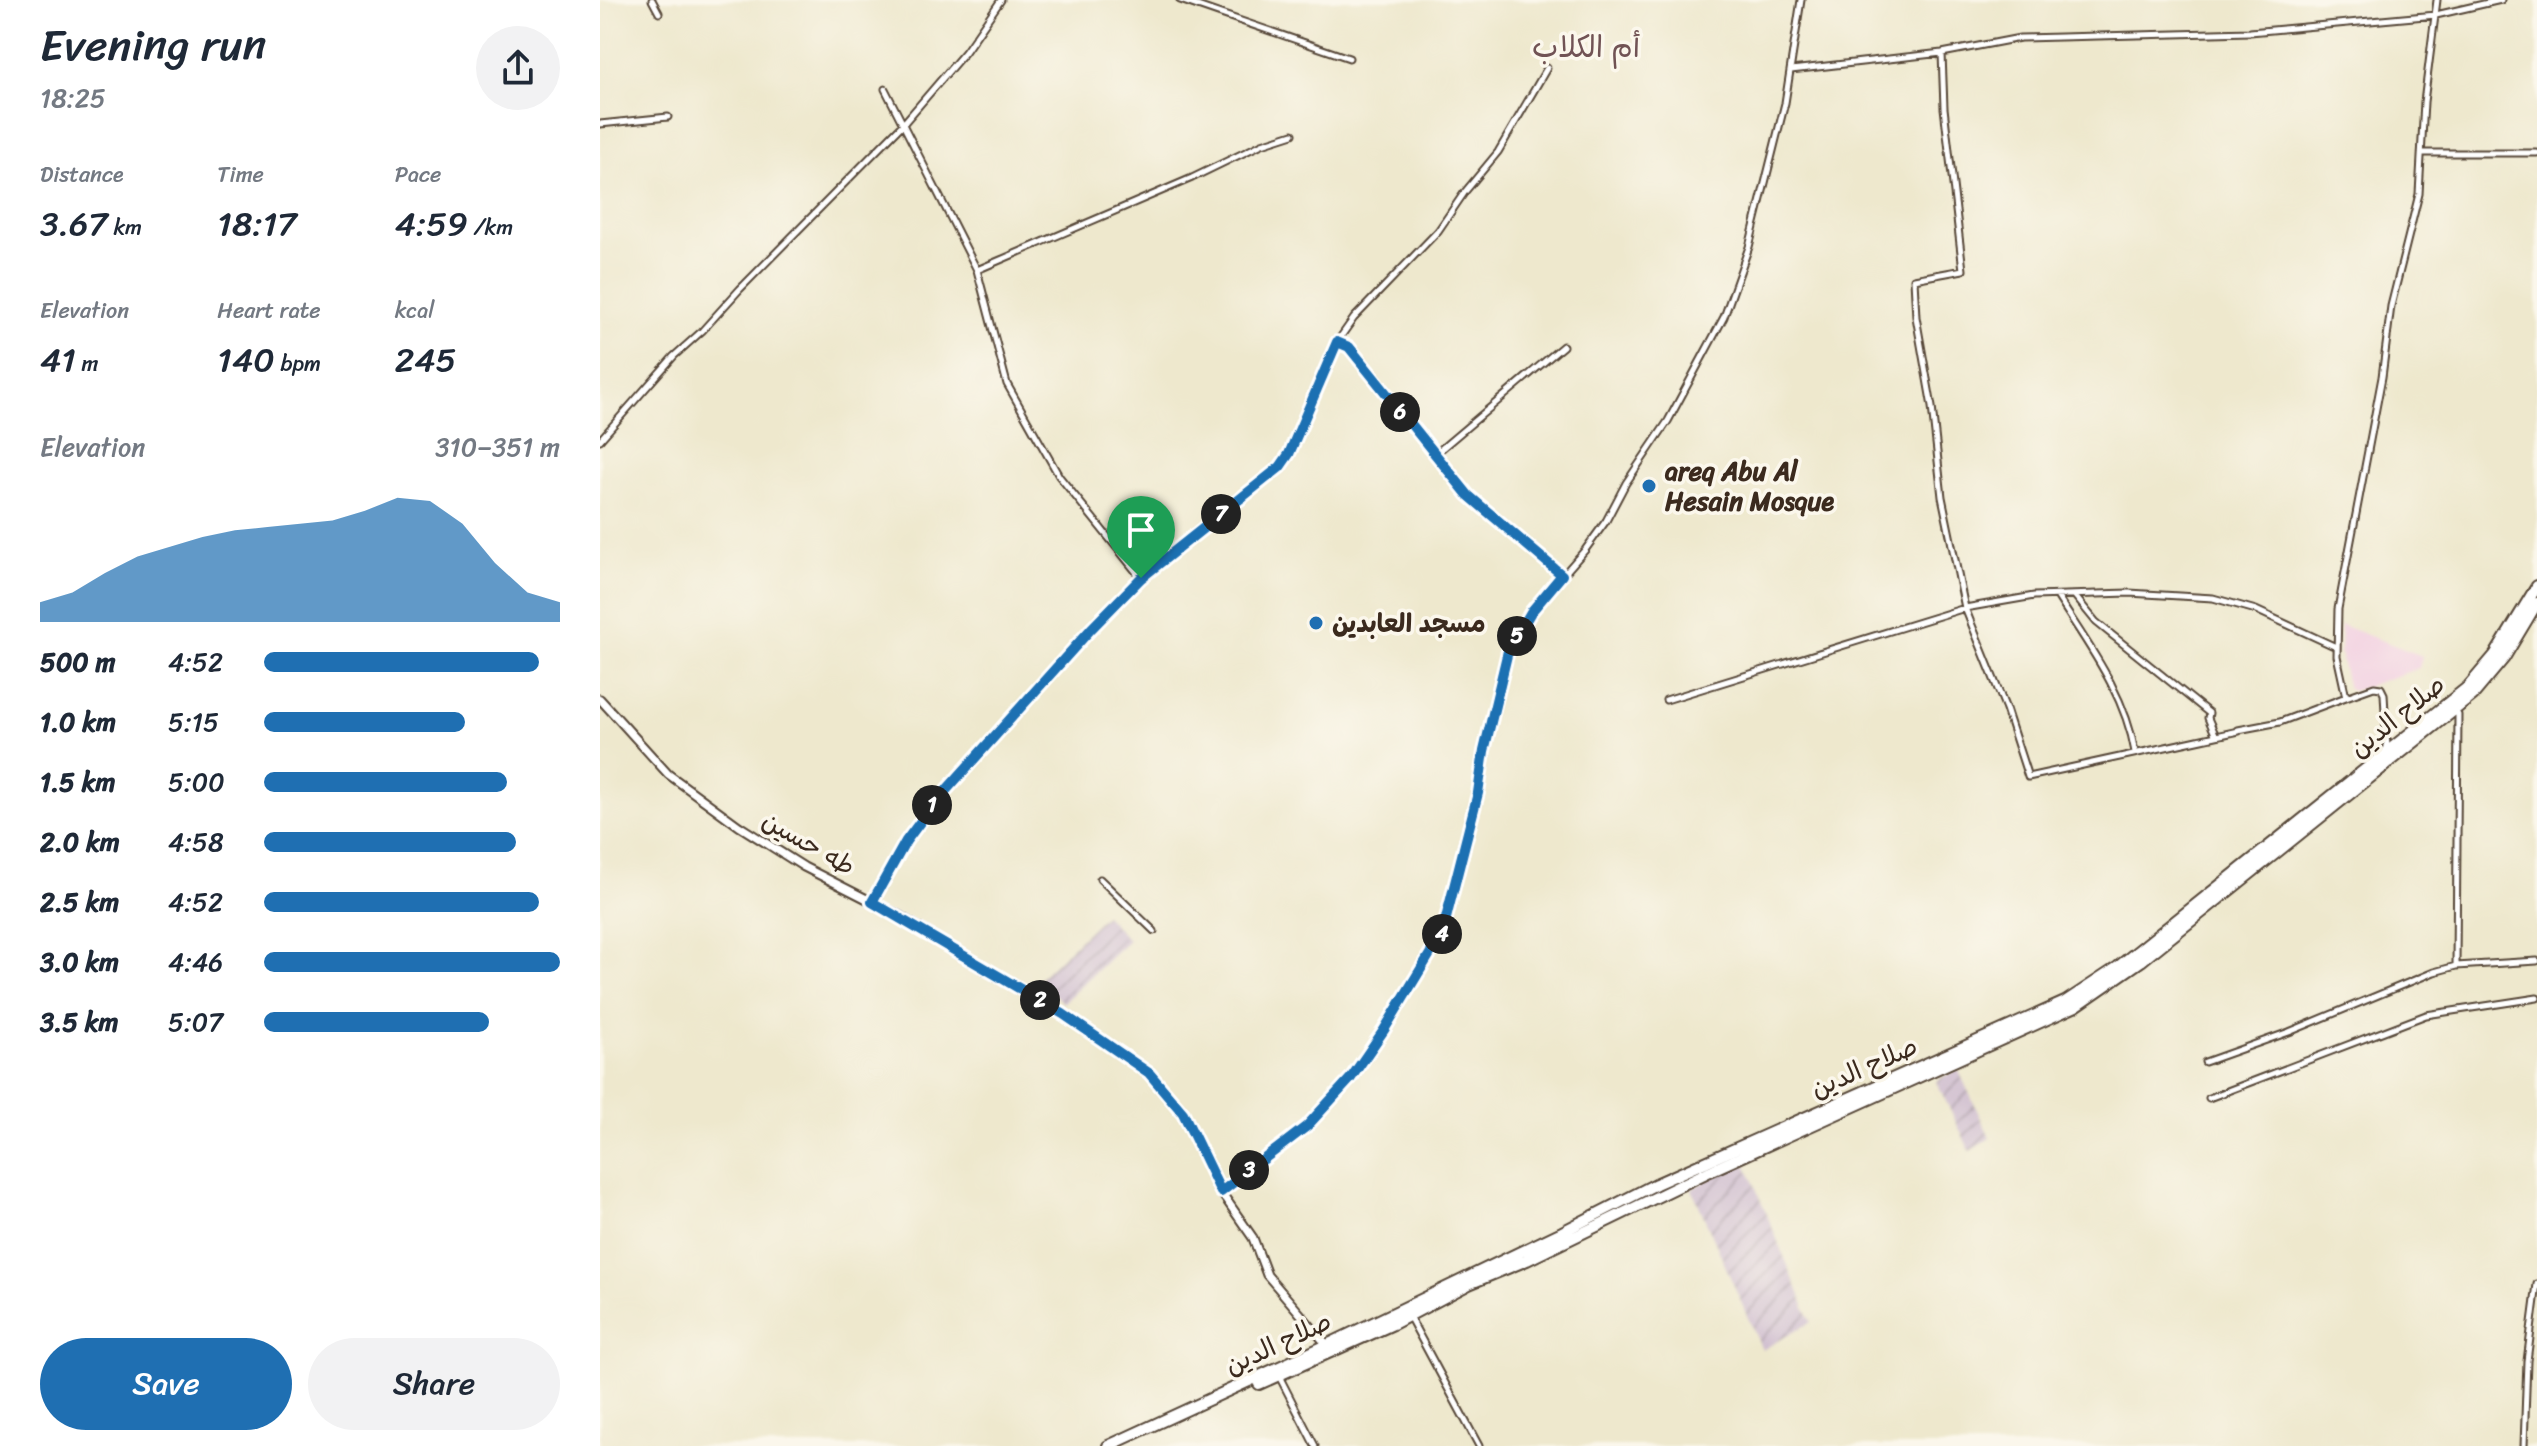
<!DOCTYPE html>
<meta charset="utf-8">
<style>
:root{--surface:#fff;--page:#f2f2f3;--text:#1f2937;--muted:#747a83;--accent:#1f6fb2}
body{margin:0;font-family:Sriracha,"Playpen Sans Arabic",sans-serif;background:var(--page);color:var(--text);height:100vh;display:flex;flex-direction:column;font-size:30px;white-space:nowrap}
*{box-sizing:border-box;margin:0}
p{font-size:26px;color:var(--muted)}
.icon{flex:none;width:44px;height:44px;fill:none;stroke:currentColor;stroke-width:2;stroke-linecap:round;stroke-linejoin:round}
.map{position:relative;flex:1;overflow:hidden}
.details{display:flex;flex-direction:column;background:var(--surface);width:600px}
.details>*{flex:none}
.pin{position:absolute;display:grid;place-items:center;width:68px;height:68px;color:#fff;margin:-82px -34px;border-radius:50% 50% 50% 0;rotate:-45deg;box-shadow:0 0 8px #0007}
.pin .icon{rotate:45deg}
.km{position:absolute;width:40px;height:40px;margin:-20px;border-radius:50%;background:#222;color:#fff;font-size:22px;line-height:40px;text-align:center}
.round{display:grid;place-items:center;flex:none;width:84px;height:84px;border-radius:42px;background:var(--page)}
.summary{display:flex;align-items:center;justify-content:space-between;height:136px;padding:0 40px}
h1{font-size:44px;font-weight:600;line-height:60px}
.figures{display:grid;grid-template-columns:repeat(3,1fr);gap:12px;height:136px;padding:8px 40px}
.figures div{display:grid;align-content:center}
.figures b{font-size:34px;font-weight:600}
.figures small{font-size:22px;font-weight:400}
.figures p{font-size:22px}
.chart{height:224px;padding:16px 40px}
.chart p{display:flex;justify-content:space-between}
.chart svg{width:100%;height:144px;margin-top:8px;fill:var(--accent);opacity:.7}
.button{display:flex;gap:16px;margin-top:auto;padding:16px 40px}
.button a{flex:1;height:92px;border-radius:48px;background:var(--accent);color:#fff;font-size:32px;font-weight:600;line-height:92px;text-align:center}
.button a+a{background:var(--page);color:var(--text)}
ul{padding:0 40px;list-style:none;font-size:26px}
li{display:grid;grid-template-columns:128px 96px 1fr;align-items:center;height:60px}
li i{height:20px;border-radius:10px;background:var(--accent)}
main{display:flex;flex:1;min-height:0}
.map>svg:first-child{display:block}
.built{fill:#f2cfe1}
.industrial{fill:url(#industrial-furrows)}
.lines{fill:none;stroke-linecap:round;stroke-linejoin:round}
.street-casing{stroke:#564638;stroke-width:9}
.secondary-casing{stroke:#564638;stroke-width:11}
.highway-casing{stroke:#564638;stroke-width:14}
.street{stroke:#fff;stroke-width:5}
.secondary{stroke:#fff;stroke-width:7}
.highway{stroke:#fff;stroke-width:10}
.route-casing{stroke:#fff;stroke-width:16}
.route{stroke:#1f6fb2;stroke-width:10}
.poi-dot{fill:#1f6fb2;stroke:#fbf7ec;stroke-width:3}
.labels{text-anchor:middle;stroke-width:7;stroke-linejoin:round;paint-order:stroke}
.poi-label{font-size:26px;font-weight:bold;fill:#3b2a1e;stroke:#fbf7ec;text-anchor:start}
.street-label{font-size:26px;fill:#3b2a1e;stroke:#fbf7ec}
.quarter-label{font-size:30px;fill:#715355;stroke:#fbf7ec}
</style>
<main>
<section class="details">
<div class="summary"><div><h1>Evening run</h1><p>18:25</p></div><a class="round"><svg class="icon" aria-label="share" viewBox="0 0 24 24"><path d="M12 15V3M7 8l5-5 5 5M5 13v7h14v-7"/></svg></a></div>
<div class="figures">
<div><p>Distance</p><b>3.67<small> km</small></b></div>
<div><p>Time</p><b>18:17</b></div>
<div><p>Pace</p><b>4:59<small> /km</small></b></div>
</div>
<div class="figures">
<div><p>Elevation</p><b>41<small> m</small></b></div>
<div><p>Heart rate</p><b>140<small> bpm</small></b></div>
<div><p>kcal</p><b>245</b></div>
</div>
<div class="chart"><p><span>Elevation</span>310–351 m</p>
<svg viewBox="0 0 160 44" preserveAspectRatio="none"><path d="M0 44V38L10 35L20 29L30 24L40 21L50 18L60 16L70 15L80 14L90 13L100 10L110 6L120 7L130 14L140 26L150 35L160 38V44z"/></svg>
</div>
<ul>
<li><b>500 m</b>4:52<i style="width:93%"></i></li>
<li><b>1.0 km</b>5:15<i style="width:68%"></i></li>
<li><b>1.5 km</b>5:00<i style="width:82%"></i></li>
<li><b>2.0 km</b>4:58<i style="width:85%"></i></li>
<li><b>2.5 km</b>4:52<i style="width:93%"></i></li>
<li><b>3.0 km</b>4:46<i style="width:100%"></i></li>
<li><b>3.5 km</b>5:07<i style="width:76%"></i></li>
</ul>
<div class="button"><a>Save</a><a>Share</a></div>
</section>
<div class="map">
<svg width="1937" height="1446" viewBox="0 0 1937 1446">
<defs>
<pattern id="industrial-furrows" width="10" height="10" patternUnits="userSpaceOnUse" patternTransform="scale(2)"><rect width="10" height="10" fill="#cfbdcf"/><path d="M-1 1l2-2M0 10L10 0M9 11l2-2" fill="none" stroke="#a99aa7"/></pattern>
</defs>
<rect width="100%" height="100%" fill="#fbf7ec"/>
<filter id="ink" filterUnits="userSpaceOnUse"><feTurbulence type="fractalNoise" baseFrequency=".0125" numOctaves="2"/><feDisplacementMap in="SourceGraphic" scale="16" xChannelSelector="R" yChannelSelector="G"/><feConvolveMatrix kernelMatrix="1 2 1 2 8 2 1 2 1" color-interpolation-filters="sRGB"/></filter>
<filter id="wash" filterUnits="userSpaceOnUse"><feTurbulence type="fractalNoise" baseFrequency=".006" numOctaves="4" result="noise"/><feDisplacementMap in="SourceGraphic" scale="32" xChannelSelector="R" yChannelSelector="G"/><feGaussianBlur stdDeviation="1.8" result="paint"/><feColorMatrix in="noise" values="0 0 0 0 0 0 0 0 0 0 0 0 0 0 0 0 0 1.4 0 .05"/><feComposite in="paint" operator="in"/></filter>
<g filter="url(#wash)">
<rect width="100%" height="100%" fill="#eee8cd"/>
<path class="built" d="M1741,625L1822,656L1819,668L1753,691L1748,689L1741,660L1742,655H1740Z"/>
<path class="industrial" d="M505,915L528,940L463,1003L439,979Z
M1358,1069L1390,1138L1370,1151L1336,1081Z
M1144,1159L1211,1322L1162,1350L1092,1189Z"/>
</g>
<g filter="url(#ink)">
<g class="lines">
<g class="street-casing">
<path id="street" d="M52,0L59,13
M580,0L749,58
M1342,53L1344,108L1363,270L1314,279L1316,317L1332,407L1342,497L1365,608L1406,709L1428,777L1639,731
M1191,70L1342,53L1420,38L1650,32L1836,15L1901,0
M285,89L377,270L407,384L459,476L541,578
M0,124L68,117
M1822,153H1937
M377,270L592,178L662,144L693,134
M737,342L749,347L868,495L962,575
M0,440L74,356L102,331L140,289L304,123L365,52L401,0
M834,455L963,346
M1474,595L1496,622L1609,713L1608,718L1615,734
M1457,596C1488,645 1525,693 1535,752
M1066,700L1365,608L1434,596L1529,593L1613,598L1656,610L1736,647
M1855,711L1858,715L1856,966
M1638,730L1680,722L1746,697
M1787,748L1784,694L1781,688L1774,687L1746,697L1737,656L1738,609L1782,377L1791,306L1819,194L1824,102L1837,0
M500,879L554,931
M272,902L306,841L332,806L491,629L541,578L680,467L689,454L737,342L754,318L838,231L864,193L898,152L947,68
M1605,1062L1689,1032L1834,972L1856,966L1937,961
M1609,1098L1826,1015L1937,998
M621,1192L707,1126L751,1078L784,1030L842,934L878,793L884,751L908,651L931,612L985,550L1006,521L1026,483L1068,421L1124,317L1149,247L1185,103L1201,0
M809,1316L879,1446
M679,1376L715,1446
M1924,1446L1927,1361L1937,1284"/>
</g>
<g class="secondary-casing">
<path id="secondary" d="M0,699L68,774L139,826L204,867L300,916L384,969L463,1014L549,1073L583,1113L621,1192L653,1238L667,1275L727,1345"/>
</g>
<g class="highway-casing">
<path id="highway" d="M659,1384L793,1324L869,1284L927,1260L1110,1171L1476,1006L1541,961L1873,695L1904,658L1937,603
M508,1446L727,1345L962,1232L1056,1184L1465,1002L1518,967L1868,687L1895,655L1937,586"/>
</g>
<use href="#street" class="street"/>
<use href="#secondary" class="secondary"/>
<use href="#highway" class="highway"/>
</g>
</g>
<g class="lines" filter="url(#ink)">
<g class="route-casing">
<path id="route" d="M737,342L749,347L868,495L962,575L931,612L908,651L884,751L878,793L842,934L784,1030L751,1078L707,1126L621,1192L583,1113L549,1073L463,1014L272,902L306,841L332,806L491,629L541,578L680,467L689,454Z"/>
</g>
<use href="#route" class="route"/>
</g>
<g class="poi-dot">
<circle cx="1049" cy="486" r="8"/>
<circle cx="716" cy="623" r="8"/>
</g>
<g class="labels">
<g class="poi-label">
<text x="1065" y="480">areq Abu Al<tspan x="1065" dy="30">Hesain Mosque</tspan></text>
<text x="732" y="632">مسجد العابدين</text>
</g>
<g class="street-label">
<text transform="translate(1797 716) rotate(-39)" y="9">صلاح الدين</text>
<text transform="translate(209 843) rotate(30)" y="9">طه حسين</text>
<text transform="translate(1264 1067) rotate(-24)" y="9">صلاح الدين</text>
<text transform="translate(678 1343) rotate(-25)" y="9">صلاح الدين</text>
</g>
<g class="quarter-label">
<text x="986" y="57">أم الكلاب</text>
</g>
</g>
</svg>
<div class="pin" style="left:541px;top:578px;background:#1e9e55"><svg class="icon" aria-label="arrive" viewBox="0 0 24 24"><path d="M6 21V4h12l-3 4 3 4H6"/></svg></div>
<b class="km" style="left:332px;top:805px">1</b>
<b class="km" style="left:440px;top:1000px">2</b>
<b class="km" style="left:649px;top:1170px">3</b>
<b class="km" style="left:842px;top:934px">4</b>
<b class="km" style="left:917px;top:636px">5</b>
<b class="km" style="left:800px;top:412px">6</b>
<b class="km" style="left:621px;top:514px">7</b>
</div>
</main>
